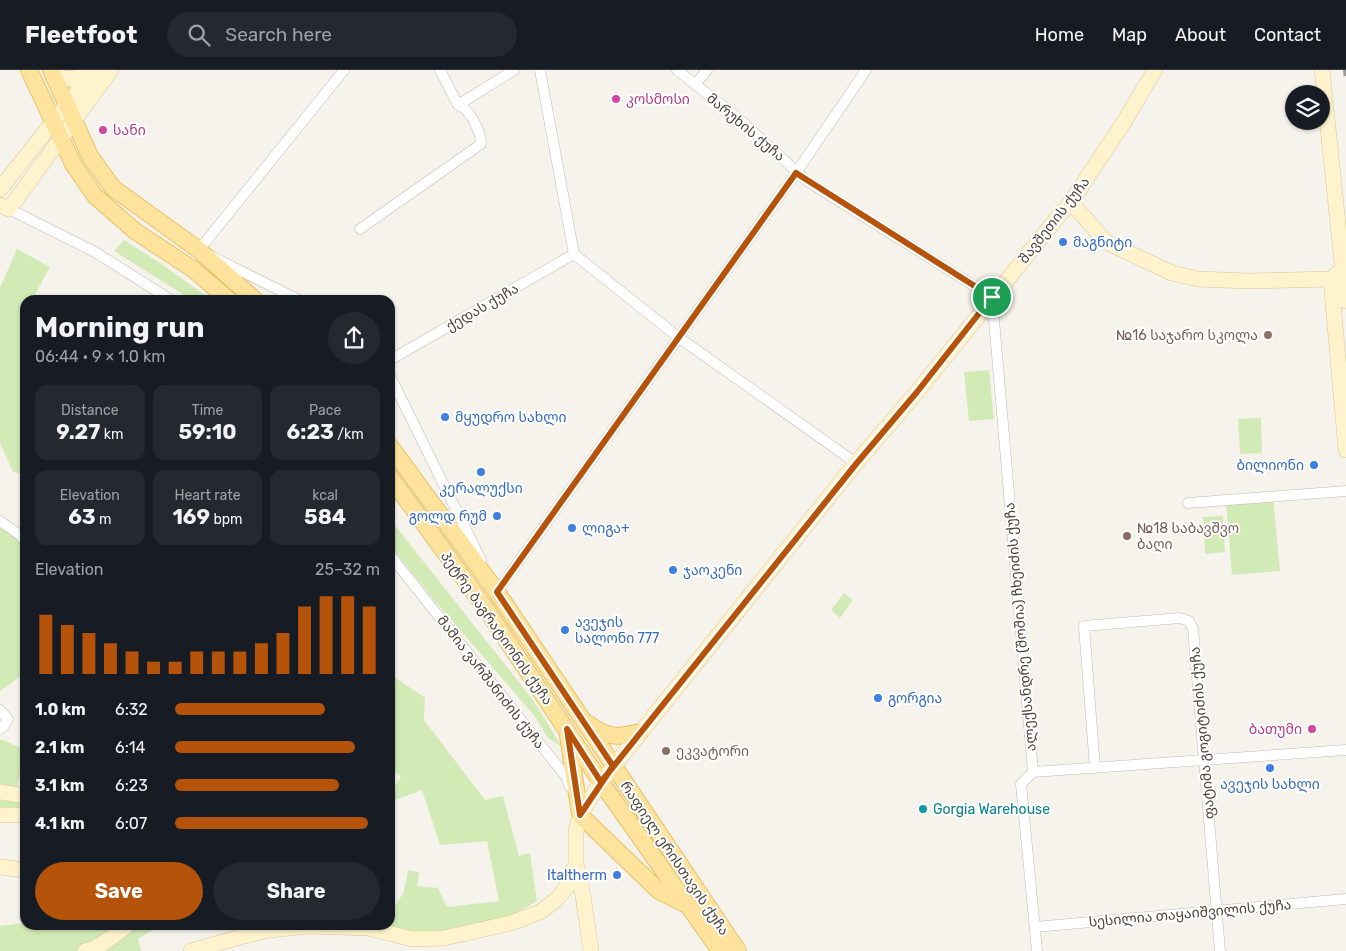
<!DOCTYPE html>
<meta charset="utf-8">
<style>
:root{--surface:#171b24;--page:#242831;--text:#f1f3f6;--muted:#9ea1a6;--line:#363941;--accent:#b45309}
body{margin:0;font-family:Rubik,"Noto Sans Georgian",sans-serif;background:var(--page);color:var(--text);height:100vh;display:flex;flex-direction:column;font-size:19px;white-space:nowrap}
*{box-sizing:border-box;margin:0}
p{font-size:16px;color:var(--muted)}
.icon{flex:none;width:28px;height:28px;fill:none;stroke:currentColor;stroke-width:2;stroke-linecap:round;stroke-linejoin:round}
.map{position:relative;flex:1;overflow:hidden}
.drawer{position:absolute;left:20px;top:225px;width:375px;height:635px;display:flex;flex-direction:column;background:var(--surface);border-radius:15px;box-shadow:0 1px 4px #0004}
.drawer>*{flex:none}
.buttons{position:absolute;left:1285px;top:15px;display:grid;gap:10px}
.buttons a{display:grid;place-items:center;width:45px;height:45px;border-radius:50%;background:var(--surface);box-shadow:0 1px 4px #0004;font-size:25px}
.pin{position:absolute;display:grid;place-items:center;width:42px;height:42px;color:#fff;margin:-21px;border:2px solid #fff;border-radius:50%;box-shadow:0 1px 5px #0007}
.round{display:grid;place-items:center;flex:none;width:52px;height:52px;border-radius:26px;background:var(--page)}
.summary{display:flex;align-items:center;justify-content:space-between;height:85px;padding:0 15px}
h1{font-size:28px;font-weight:700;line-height:38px}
.stats{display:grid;grid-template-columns:repeat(3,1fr);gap:8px;height:85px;padding:5px 15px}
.stats div{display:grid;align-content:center;border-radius:12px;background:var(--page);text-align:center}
.stats b{font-size:21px;font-weight:700}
.stats small{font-size:14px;font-weight:400}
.stats p{font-size:14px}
.chart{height:140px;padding:10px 15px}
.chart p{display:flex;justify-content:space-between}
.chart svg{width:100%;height:90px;margin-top:5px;stroke:var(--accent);stroke-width:6}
.button{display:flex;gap:10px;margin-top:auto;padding:10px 15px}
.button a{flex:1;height:58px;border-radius:30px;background:var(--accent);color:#fff;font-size:20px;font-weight:700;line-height:58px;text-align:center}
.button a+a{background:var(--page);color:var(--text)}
ul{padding:0 15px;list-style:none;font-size:16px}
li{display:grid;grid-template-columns:80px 60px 1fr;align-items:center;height:38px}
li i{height:12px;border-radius:6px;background:var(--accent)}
header{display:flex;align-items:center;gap:30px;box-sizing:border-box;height:70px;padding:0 25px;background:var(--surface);border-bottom:1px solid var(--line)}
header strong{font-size:24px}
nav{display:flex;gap:28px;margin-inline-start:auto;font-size:18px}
.search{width:350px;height:45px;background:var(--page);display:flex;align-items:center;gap:12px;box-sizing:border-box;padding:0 18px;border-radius:28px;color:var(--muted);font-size:19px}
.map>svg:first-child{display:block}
.green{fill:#d2eab5}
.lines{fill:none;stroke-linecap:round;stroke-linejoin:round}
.street-casing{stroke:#c2bbae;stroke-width:11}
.secondary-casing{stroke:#d6c79b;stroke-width:16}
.primary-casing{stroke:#e6c16a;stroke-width:18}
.street{stroke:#fff;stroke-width:10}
.secondary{stroke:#fff3cd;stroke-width:15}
.primary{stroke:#ffe39c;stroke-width:16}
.rail{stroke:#9a9a9a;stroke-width:4;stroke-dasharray:6 6;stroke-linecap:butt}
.route-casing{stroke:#fff;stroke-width:10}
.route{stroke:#b45309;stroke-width:6}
.hotel-dot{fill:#d1479c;stroke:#fff;stroke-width:2}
.shop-dot{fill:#3f7fe0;stroke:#fff;stroke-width:2}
.education-dot{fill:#8d6e63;stroke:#fff;stroke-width:2}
.culture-dot{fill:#0f9aa8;stroke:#fff;stroke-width:2}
.labels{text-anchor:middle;stroke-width:4;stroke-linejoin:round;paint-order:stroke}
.hotel-label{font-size:14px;fill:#b23c85;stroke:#fff;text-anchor:start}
.street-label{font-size:14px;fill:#4b4439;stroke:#fff}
.shop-label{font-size:14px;fill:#366cbe;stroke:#fff;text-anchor:start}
.education-label{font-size:14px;fill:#785e54;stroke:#fff;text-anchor:start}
.culture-label{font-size:14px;fill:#0d838f;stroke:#fff;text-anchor:start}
</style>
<header>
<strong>Fleetfoot</strong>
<div class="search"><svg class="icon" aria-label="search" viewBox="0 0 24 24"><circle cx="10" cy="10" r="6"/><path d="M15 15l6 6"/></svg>Search here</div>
<nav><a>Home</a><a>Map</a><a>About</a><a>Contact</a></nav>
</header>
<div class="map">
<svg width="1346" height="881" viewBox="0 0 1346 881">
<rect width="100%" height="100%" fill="#f6f3ec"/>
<path class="green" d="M124,170L160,193L212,230H192L114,181Z
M17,179L50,197L32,230H25V243L23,247L25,249V404L13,402L0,373V218Z
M989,300L994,349L969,351L964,302Z
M1261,348L1262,383L1240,384L1238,349Z
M1273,428L1280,501L1232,505L1226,431Z
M1223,446L1225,482L1205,484L1203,447Z
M390,449L533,630L562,677L548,668L534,645L433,529L390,475Z
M0,451L25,471V603L0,621Z
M844,523L853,530L840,548L831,540Z
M390,604L425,628L424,650L485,730L503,726L519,786L530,783L537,831L508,848L445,864L411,865L374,855H390V835L395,836L404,822L408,800L419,802L417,816L438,818L447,837L499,831L487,771L440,775L422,720L395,730L392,721L401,707L390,697Z
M0,669L24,679L16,725L25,726V745H0Z
M25,853V855H160L138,869L141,881H0V856Z"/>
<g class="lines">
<g class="street-casing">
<path id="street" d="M440,0L458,35
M540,0L574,184L678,267L856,393
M677,0L738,48L807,111L992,227L1033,702L1021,714L1037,881
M695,15L707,0
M458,35L514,0
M9,139L95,182L171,230
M360,159L481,74C481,62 470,39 458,35
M299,230L199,180L344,0
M390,290L574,184
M390,306L481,490
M1188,433L1346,421
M0,451L20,465L25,471
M390,485L567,708L570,717
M495,518L497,522L796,103L866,0
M0,640L8,649L3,657L0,659
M1095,698L1084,556L1180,548L1189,551L1193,559L1220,881
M1033,702L1346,680
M1035,857L1346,829"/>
</g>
<g class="secondary-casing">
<path id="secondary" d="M1322,0L1346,231
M55,7L72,9L92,1
M0,119L94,0
M1071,132L1106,172L1172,203L1198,209L1248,211L1331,209L1343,198
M0,135L9,139L111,0
M1331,209L1346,380
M0,722L25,726
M0,745H25
M0,797L25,800
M85,881C101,877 115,865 128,855
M191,881L240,867L269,860L309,856L369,858L412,869L444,868L511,853L540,842L556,830L566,818L576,794
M591,881L583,825L576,794V761L580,745L601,712L856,393L917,322L1062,142L1071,132L1121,57L1155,0"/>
</g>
<g class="primary-casing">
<path id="primary" d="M29,0L73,94L95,126L135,161L194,200L229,230
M51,0L90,86L113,118L199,180L255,230
M390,376L497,522L738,881
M390,407L484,536L601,712L720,881
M587,653C607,668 617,668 640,662
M568,666L580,745L659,821L685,834"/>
</g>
<use href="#street" class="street"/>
<use href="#secondary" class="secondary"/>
<use href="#primary" class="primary"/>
<path class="rail" d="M1345,0L1346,10"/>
</g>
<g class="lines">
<g class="route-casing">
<path id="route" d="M992,227L917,322L856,394L601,712L567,659L580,745L613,696L497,522L796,103L992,227"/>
</g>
<use href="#route" class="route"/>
</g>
<g class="hotel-dot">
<circle cx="616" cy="29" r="5"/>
<circle cx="103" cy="60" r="5"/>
<circle cx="1312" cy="659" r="5"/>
</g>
<g class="shop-dot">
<circle cx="1063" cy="172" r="5"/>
<circle cx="445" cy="347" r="5"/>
<circle cx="1314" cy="395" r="5"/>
<circle cx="481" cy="402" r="5"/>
<circle cx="497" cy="446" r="5"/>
<circle cx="572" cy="458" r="5"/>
<circle cx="673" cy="500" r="5"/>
<circle cx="565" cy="560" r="5"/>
<circle cx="878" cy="628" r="5"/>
<circle cx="1270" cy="698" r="5"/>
<circle cx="617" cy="805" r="5"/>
</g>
<g class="education-dot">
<circle cx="1268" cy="265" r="5"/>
<circle cx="1127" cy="466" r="5"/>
<circle cx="666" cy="681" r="5"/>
</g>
<circle class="culture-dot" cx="923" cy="739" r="5"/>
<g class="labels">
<g class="hotel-label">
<text x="626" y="34">კოსმოსი</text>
<text x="113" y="65">სანი</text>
<text x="1302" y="664" text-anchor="end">ბათუმი</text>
</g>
<g class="street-label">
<text transform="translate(746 57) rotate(40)" y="5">მარუხის ქუჩა</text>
<text transform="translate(1054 150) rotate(-52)" y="5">შავშეთის ქუჩა</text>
<text transform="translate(482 237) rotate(-30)" y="5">ქედას ქუჩა</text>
<text transform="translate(1020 557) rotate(-95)" y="5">ალექსანდრე (შოშია) ჩხეიძის ქუჩა</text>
<text transform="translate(497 558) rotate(55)" y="5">პეტრე ბაგრატიონის ქუჩა</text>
<text transform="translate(491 612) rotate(52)" y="5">მამია ვარშანიძის ქუჩა</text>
<text transform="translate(1202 663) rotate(-95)" y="5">ფატიმა გოგიტიძის ქუჩა</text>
<text transform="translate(675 788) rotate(56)" y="5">რაფიელ ერისთავის ქუჩა</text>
<text transform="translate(1190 843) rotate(-5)" y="5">სესილია თაყაიშვილის ქუჩა</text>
</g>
<g class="shop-label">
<text x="1073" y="177">მაგნიტი</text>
<text x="455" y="352">მყუდრო სახლი</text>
<text x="1304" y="400" text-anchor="end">ბილიონი</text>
<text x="481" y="423" text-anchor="middle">კერალუქსი</text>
<text x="487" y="451" text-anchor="end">გოლდ რუმ</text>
<text x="582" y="463">ლიგა+</text>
<text x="683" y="505">ჯაოკენი</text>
<text x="575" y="557">ავეჯის<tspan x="575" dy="16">სალონი 777</tspan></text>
<text x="888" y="633">გორგია</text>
<text x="1270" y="719" text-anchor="middle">ავეჯის სახლი</text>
<text x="607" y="810" text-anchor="end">Italtherm</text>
</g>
<g class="education-label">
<text x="1258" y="270" text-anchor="end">№16 საჯარო სკოლა</text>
<text x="1137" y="463">№18 საბავშვო<tspan x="1137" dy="16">ბაღი</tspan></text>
<text x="676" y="686">ეკვატორი</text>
</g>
<g class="culture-label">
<text x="933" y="744">Gorgia Warehouse</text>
</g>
</g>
</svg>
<div class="buttons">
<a><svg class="icon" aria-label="layers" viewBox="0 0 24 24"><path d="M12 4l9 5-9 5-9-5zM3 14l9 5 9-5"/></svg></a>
</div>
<div class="pin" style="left:992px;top:227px;background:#1e9e55"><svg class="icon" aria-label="arrive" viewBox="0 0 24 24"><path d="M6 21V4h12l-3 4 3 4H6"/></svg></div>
<section class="drawer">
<div class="summary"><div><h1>Morning run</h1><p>06:44 · 9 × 1.0 km</p></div><a class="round"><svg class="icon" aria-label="share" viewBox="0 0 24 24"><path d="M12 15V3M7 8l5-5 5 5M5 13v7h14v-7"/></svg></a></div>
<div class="stats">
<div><p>Distance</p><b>9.27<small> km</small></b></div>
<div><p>Time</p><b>59:10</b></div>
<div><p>Pace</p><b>6:23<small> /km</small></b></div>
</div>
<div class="stats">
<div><p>Elevation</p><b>63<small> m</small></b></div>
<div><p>Heart rate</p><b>169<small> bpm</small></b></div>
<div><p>kcal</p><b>584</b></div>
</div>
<div class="chart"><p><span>Elevation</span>25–32 m</p>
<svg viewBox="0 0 160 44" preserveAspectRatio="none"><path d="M5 44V15M15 44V20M25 44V24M35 44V29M45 44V33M55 44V38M65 44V38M75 44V33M85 44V33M95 44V33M105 44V29M115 44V24M125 44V11M135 44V6M145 44V6M155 44V11"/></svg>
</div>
<ul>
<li><b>1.0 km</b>6:32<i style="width:73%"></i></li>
<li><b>2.1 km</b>6:14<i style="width:88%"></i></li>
<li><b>3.1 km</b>6:23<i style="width:80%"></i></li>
<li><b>4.1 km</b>6:07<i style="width:94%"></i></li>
</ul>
<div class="button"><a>Save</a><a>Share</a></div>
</section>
</div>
